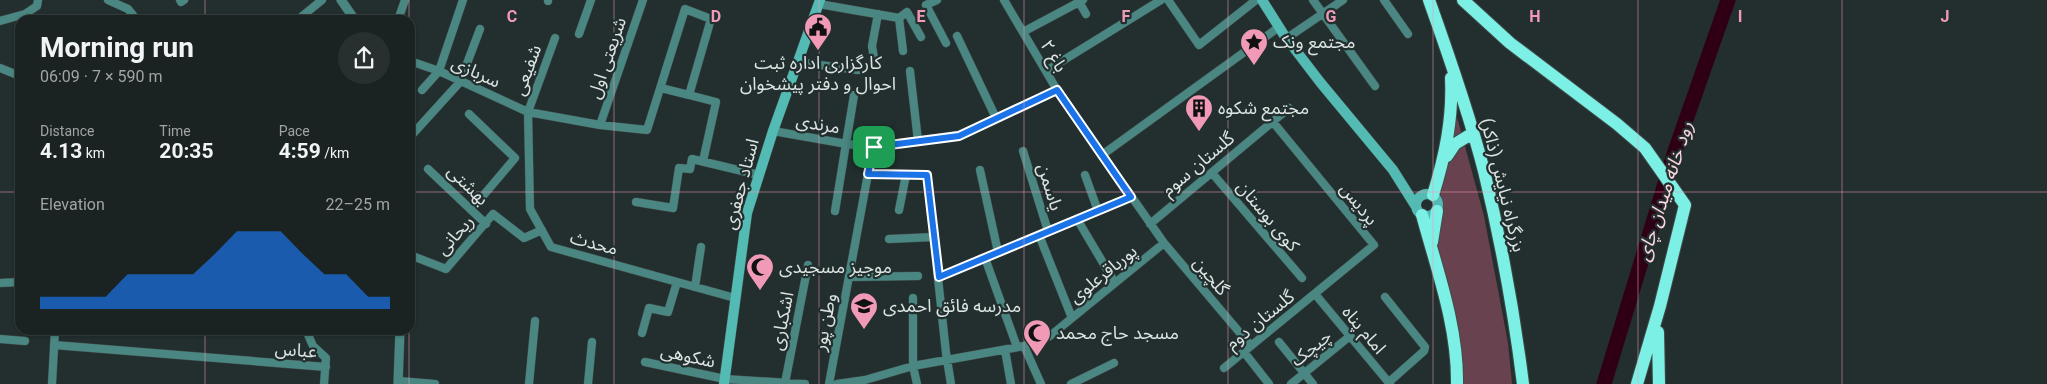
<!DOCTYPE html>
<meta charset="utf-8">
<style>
:root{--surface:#1a2322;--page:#272f2f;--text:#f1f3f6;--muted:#9fa4a5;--line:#384040;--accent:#1a73e8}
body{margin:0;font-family:Roboto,"Noto Sans Arabic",sans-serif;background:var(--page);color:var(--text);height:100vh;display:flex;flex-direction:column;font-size:19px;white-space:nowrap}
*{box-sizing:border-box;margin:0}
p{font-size:16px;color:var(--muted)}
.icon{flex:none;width:28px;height:28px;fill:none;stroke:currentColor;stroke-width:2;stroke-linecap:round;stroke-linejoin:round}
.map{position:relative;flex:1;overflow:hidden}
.panel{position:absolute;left:15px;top:15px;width:400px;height:320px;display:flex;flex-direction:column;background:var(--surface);border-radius:15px;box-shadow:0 1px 4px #0004,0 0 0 1px var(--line)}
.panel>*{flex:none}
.pin{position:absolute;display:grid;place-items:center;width:42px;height:42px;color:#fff;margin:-21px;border-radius:10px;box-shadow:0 2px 8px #0006}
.round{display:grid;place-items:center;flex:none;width:52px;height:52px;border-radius:26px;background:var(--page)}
.headline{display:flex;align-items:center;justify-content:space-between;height:85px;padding:0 25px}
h1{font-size:28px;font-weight:700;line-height:38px}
.metrics{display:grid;grid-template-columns:repeat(3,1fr);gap:8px;height:85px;padding:5px 25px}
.metrics div{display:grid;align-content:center}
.metrics b{font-size:21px;font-weight:700}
.metrics small{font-size:14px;font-weight:400}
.metrics p{font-size:14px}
.chart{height:140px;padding:10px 25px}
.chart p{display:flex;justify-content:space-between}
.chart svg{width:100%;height:90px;margin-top:5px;fill:var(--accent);opacity:.7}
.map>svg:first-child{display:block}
.green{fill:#69424f}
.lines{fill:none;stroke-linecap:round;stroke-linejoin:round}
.river{stroke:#2f0015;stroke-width:15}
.minor-casing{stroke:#404c4b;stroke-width:9}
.tertiary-casing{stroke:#404c4b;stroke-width:10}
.secondary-casing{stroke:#404c4b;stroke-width:11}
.trunk-casing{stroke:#404c4b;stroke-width:14}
.minor{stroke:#4a8782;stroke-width:8}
.tertiary{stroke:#4a8782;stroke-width:9}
.secondary{stroke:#53bbb3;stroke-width:10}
.trunk{stroke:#7df0e6;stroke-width:12}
.route-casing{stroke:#fff;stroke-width:10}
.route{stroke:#1a73e8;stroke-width:6}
.grid{fill:none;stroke:#f09ab7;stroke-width:1;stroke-opacity:0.55}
.labels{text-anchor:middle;stroke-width:4.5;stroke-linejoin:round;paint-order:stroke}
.poi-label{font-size:18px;fill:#dde5e4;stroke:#222f2e;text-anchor:start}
.street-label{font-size:18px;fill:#dde5e4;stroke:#222f2e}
.water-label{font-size:19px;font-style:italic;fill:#fcd6e1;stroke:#222f2e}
.grid-label{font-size:16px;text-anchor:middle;font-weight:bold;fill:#f09ab7;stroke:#222f2e;stroke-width:4.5;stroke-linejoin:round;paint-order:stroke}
</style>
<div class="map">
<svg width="2047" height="384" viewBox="0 0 2047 384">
<rect width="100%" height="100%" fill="#222f2e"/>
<path class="green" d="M1457,117L1484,216L1508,343L1512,384H1461L1435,245L1436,216Z"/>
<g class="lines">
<path class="river" d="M1604,384L1674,154L1728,0"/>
<g class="minor-casing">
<path id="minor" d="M108,0L128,9L137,20
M180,0L181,2L184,0
M937,0L926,5L946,43
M1004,0L1057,90L1164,243L1251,346
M1078,0L1086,14
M1168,0L1199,45L1256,0
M1313,0L1375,86
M1384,0L1408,34
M548,1V0
M819,4L899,18L903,51
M300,18L322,0
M899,18L907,12L921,37
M398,20L405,0
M0,21L25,14L37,6L38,0
M1023,32L1083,0
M579,34L591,0
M957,36L996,118
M555,38L528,112L530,209L551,247L735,298
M1287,38L1343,0
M874,58L872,46L878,14
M410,61L439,71L528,112L600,125L647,130L685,9L711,19L689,95L716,102L703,161
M797,62L858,70
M0,68L20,76
M910,71L918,141
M1046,71L1161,0
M661,88L689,95
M422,90L439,71L463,0
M469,114L515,158L471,210
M600,125L643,0
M773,131L847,144L873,147L959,135L1057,90
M410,137L460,82L480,29
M1023,151L1048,231
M1102,155L1279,27
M428,169L486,224
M980,170L998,252
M869,173L927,175L946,353L951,384
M1212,173L1302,278
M1085,175L1098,211
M636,202L673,208L679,168L690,169L692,159L759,175
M899,210L906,175
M835,211L854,95
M1077,219L1115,283
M1150,224L1289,108
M1039,235L1072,318
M889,239L934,237
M410,255L446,269L493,214L524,238L542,230
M985,258L1017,347
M849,277L918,276
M939,277L1131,197
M0,283L20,282
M695,287L701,247
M1315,294L1390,384
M1385,297L1425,347L1424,351L1389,382
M913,298V366L917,384
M306,330L313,346L326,358L324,384
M642,333L649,308L668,312L677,282
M0,339L25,341
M1279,342L1313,384
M54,345L326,367
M1024,346L1041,384
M1005,350L1011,384
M1244,352L1269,384
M645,362L725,379L805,384
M1224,368L1374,245L1273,122
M399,381L435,384
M785,383L808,265
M52,384L55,330
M529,384L535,321
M588,384L592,342
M829,384L873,147
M837,384L865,380L913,366L1024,346L1050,336L1164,243
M1071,384L1114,363
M1291,384L1350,336"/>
</g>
<g class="tertiary-casing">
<path id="tertiary" d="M341,0L355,20
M398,384L400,330"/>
</g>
<g class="secondary-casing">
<path id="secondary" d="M1262,0L1284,35L1320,82L1393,170L1415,205
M1416 205a11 11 0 1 1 22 0a11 11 0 1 1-22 0Z
M724,384L747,213L773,131L820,0"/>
</g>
<g class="trunk-casing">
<path id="trunk" d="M1429,0C1449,56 1469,113 1484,171C1501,241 1514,312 1523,384
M1463,0L1510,43L1617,124L1645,148L1685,205L1660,306L1637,384
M1447,156L1455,144L1468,136L1474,138
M1433,195C1445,156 1453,119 1451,78
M1422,215C1437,270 1458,327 1457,384
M1432,242L1437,211
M1658,332L1659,384"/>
</g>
<use href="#minor" class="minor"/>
<use href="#tertiary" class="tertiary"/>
<use href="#secondary" class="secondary"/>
<use href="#trunk" class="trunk"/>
</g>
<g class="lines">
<g class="route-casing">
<path id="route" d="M1057,90L1131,197L939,277L927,175L868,174L874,147L959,136Z"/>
</g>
<use href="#route" class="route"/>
</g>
<path class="grid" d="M205,0V20M409,0V20M614,0V384M819,0V384M1024,0V384M1228,0V384M1433,0V384M1638,0V384M1842,0V384M0,192H20M410,192H2047M205,330V384M409,330V384"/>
<defs>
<g id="civic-pin" transform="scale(1.4375)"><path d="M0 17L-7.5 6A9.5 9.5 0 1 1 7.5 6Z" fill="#f09ab7" stroke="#222f2e"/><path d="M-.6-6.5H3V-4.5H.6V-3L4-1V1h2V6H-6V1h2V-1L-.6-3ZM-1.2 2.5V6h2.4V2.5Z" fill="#111"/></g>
<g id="sight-pin" transform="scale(1.4375)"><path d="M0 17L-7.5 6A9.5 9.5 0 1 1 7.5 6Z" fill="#f09ab7" stroke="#222f2e"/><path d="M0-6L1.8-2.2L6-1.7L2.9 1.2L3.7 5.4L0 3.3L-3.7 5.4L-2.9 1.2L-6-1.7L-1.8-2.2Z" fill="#111"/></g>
<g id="building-pin" transform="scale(1.4375)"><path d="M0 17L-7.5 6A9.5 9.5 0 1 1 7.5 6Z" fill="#f09ab7" stroke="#222f2e"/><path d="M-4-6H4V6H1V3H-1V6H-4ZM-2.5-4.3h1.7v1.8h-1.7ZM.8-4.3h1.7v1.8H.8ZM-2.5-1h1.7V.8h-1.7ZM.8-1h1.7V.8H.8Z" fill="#111"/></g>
<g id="mosque-pin" transform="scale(1.4375)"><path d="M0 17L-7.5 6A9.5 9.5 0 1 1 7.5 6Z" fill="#f09ab7" stroke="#222f2e"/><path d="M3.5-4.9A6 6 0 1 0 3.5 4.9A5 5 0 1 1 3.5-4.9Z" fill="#111"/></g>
<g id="school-pin" transform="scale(1.4375)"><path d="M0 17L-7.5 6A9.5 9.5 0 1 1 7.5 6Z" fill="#f09ab7" stroke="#222f2e"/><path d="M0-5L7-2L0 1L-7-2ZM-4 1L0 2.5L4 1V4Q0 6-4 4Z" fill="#111"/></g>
</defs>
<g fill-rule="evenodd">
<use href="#civic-pin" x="818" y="27"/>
<use href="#sight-pin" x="1254" y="42"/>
<use href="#building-pin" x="1199" y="108"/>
<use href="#mosque-pin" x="760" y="267"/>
<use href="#school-pin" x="864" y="306"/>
<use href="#mosque-pin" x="1037" y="333"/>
</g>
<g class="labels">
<g class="poi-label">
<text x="1273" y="48">مجتمع ونک</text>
<text x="818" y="69" text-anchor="middle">کارگزاری اداره ثبت<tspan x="818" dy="21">احوال و دفتر پیشخوان</tspan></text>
<text x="1218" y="114">مجتمع شکوه</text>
<text x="779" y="273">موجیز مسجیدی</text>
<text x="883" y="312">مدرسه فائق احمدی</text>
<text x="1056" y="339">مسجد حاج محمد</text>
</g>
<g class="street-label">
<text transform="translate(1054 56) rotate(59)" y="6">باغ ۲</text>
<text transform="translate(607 58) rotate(-71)" y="6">شریعتی اول</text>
<text transform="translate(527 70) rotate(-70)" y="6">شفیعی</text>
<text transform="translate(476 72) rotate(24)" y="6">سربازی</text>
<text transform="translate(818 124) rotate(10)" y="6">مرندی</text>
<text transform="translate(1198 164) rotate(-40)" y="6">گلستان سوم</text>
<text transform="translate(741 184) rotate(-75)" y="6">استاد جعفری</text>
<text transform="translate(468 185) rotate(44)" y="6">بهشتی</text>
<text transform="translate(1503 185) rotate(76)" y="6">بزرگراه نیایش (ذاکر)</text>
<text transform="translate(1050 187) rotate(73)" y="6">یاسمن</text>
<text transform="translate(1359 204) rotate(51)" y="6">پردیس</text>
<text transform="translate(1268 216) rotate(50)" y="6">کوی بوستان</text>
<text transform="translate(455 235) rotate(-48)" y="6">ریحانی</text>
<text transform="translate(594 243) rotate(15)" y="6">محدث</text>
<text transform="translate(1103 274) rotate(-39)" y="6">پورباقرعلوی</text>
<text transform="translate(1211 276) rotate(50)" y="6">گلچین</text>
<text transform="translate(1260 320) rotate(-39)" y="6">گلستان دوم</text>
<text transform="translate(782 321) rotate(-79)" y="6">اشکباری</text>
<text transform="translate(825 322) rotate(-79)" y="6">وطن پور</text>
<text transform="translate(1364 330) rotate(50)" y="6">امام پناه</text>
<text transform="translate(1311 348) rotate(-39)" y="6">چیچک</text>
<text transform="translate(296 350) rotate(5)" y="6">عباس</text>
<text transform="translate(688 356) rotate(12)" y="6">شکوهی</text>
</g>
<g class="water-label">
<text transform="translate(1664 191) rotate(-72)" y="7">رود خانه میدان چای</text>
</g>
</g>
<g class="grid-label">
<text x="512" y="22">C</text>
<text x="716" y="22">D</text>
<text x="921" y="22">E</text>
<text x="1126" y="22">F</text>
<text x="1331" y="22">G</text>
<text x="1535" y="22">H</text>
<text x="1740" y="22">I</text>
<text x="1945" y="22">J</text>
</g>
</svg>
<div class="pin" style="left:874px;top:147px;background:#1e9e55"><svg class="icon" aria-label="arrive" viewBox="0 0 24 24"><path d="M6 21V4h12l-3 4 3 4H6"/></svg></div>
<section class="panel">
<div class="headline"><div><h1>Morning run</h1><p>06:09 · 7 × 590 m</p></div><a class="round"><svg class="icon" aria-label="share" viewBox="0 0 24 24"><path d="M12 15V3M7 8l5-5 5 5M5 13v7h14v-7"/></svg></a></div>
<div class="metrics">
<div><p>Distance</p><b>4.13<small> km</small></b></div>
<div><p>Time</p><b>20:35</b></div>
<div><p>Pace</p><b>4:59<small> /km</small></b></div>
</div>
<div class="chart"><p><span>Elevation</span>22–25 m</p>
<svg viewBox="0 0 160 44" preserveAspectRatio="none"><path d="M0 44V38L10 38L20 38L30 38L40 27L50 27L60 27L70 27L80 17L90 6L100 6L110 6L120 17L130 27L140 27L150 38L160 38V44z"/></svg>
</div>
</section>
</div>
